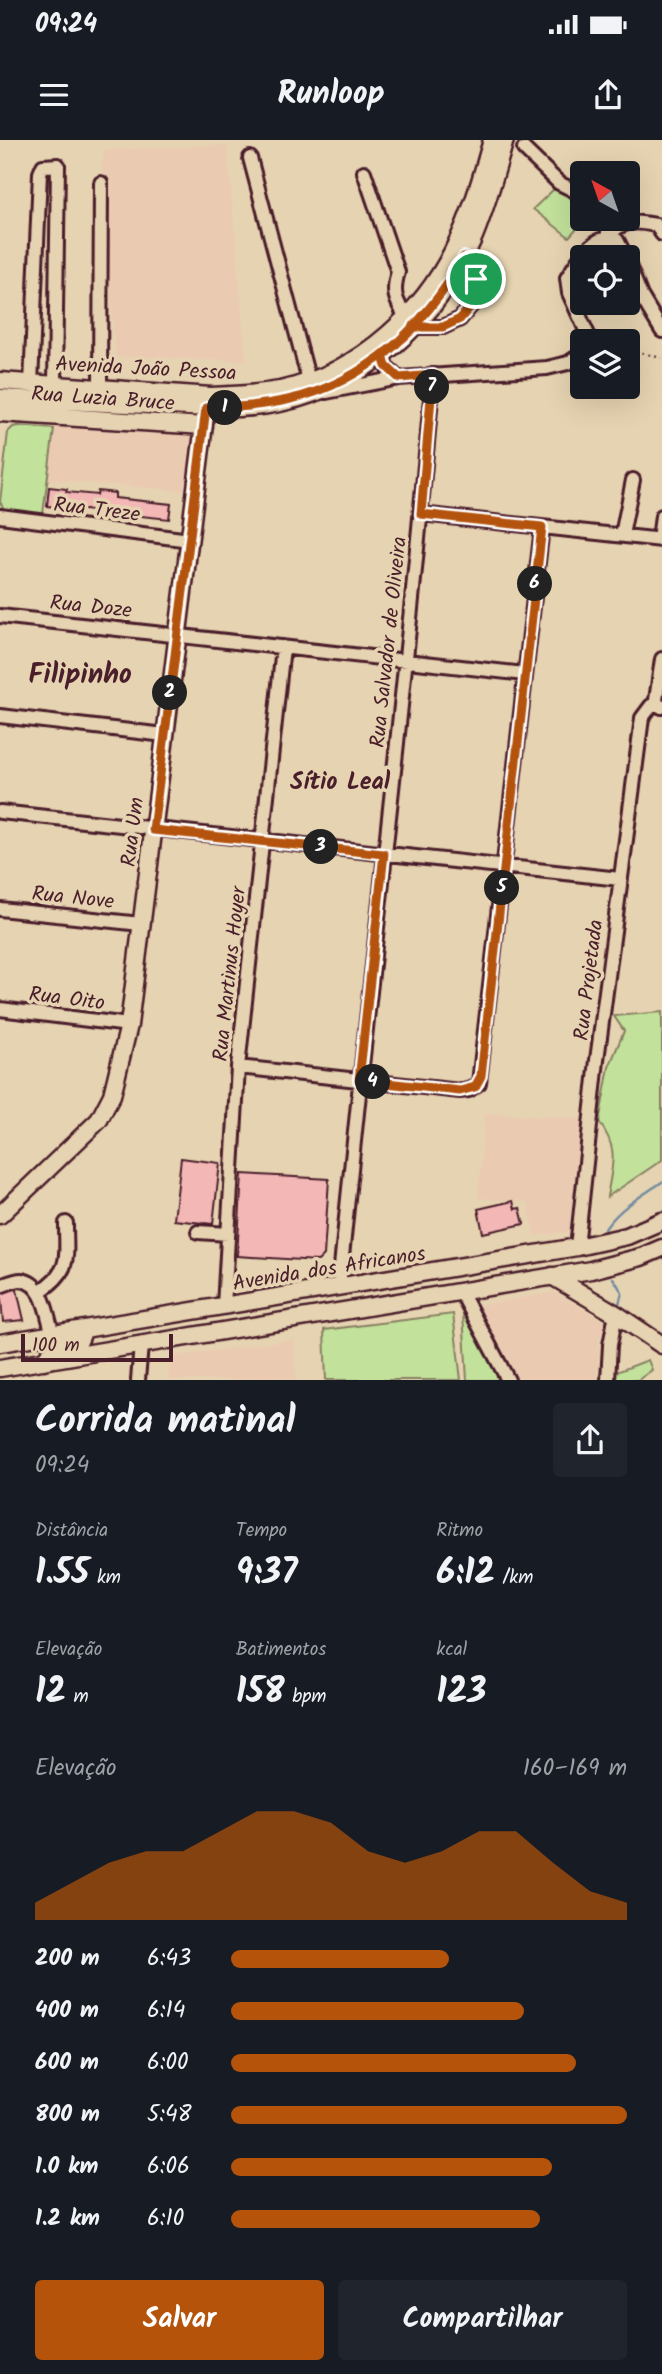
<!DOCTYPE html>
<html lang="pt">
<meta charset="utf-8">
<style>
:root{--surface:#171b24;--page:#20242c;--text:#f1f3f6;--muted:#9ea1a6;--accent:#b45309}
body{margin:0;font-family:Kalam,sans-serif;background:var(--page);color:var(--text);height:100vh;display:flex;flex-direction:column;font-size:26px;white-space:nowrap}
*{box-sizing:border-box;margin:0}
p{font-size:23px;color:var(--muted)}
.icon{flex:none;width:38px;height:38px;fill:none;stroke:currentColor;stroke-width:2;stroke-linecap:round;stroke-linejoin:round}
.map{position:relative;height:1240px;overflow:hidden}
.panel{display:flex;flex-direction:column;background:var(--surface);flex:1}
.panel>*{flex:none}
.needle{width:46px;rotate:320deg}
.tools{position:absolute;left:570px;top:21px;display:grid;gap:14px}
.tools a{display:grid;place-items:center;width:70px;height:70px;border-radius:7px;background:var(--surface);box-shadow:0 7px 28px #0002;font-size:35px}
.scale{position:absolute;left:21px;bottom:18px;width:152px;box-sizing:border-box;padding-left:7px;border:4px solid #4a1f2b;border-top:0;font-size:19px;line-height:24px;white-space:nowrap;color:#4a1f2b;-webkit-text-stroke:5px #e6d3b1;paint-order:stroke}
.pin{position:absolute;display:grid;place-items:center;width:60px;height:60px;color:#fff;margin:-30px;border:4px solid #fff;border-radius:50%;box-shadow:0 2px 7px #0007}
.km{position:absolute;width:35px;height:35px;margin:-18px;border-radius:50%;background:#222;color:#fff;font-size:19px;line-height:35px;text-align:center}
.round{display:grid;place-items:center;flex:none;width:74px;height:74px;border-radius:7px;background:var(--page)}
.headline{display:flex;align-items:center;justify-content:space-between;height:119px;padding:0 35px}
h1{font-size:38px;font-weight:700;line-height:52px}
.metrics{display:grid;grid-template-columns:repeat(3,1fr);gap:10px;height:119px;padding:7px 35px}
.metrics div{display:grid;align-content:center}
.metrics b{font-size:35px;font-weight:700}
.metrics small{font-size:19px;font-weight:400}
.metrics p{font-size:19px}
.chart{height:196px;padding:14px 35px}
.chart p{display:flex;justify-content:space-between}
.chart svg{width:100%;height:126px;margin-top:7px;fill:var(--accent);opacity:.7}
.primary-button{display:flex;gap:14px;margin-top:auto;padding:14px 35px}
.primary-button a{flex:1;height:80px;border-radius:7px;background:var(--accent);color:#fff;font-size:28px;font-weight:700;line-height:80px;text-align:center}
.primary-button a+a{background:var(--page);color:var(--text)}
ul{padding:0 35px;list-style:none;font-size:23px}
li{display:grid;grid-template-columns:112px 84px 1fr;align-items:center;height:52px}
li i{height:18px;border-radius:9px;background:var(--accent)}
.status{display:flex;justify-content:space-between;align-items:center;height:49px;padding:0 35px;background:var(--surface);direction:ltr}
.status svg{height:19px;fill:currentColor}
header{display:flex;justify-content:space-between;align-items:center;height:91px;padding:0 35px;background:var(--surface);font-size:32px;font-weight:700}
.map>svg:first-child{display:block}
.built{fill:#eacbb2}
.green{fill:#c2e19a;stroke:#868062;stroke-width:2}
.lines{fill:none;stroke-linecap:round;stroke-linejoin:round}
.stream{stroke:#728ba1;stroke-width:2.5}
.building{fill:#f3b7b6;stroke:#4a1f2b;stroke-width:2}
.minor-casing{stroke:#4a1f2b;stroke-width:18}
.major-casing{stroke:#4a1f2b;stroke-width:21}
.path{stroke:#4a1f2b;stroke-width:2;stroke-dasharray:2 5;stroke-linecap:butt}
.minor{stroke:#e6d3b1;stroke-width:12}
.major{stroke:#e6d3b1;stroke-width:16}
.route-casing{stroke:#fff;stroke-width:14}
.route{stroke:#b45309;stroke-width:9}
.labels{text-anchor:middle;stroke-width:7;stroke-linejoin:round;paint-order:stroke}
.street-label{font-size:21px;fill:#4a1f2b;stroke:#e6d3b1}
.quarter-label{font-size:24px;font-weight:bold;fill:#4a1f2b;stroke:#e6d3b1}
.district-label{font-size:28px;font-weight:bold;fill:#4a1f2b;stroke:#e6d3b1}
</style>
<div class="status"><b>09:24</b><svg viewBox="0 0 49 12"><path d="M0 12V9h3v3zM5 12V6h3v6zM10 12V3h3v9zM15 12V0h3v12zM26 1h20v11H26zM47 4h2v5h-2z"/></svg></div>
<header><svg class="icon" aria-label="menu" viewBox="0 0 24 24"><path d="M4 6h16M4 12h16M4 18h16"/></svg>Runloop<svg class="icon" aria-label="share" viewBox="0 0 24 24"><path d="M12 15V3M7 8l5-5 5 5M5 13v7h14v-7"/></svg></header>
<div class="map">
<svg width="662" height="1240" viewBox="0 0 662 1240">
<rect width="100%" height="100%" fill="#e6d3b1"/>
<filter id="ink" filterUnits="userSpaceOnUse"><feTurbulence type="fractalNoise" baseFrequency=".0143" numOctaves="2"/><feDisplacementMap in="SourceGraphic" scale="14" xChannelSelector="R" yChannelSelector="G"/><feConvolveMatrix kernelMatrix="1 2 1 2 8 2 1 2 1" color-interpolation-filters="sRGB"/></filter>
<g filter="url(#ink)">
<path class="built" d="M227,5L246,221L115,217L102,28L104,10Z
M55,284L196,293L186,351L49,340Z
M485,973L583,979L569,1092L535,1096L527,1062L478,1058Z
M553,1152L608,1183L599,1200L597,1240H516L476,1166Z
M294,1199L296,1240H168L171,1217Z"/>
<path class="green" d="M557,46L583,69V79H585L569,97L533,69Z
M18,286L54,289L43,374L9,371L4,369L0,362L8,292L13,287Z
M662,872V1020L607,1057C612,1025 620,1010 599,982L609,927L624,891L614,876Z
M463,1173L497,1235L500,1240H467Z
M453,1174L461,1240H326L324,1190Z
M648,1220L652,1230L638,1240H612L614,1233Z"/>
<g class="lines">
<path class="stream" d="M600,1097C615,1070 637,1059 662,1042
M613,1138L622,1152L618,1168
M602,1237L603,1220"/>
</g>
<path class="building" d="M49,347L67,349L66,352L97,355L98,351L115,353V358L171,364L169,379L47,366Z
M181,1018L220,1023L213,1084L174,1080Z
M242,1034L329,1039L324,1115L318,1121L237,1116Z
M513,1061L515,1069L520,1068L524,1084L483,1093L478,1069Z
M16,1146L24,1180L3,1182L0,1148Z"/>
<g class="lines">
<g class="minor-casing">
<path id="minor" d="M524,9L559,43L583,55
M250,18L309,241
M364,32L398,132C392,152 395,160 406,177
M604,79L608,87V97
M608,97C621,79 635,81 656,85L662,94
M628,123L641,156L662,191
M415,187H443L460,179L474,162L476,139L464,117
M588,201L589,197L569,153L567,138C578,121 594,91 617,100L626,117
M383,216L386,226L399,238
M31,244L40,33L43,26L58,25L55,245
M100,248L101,43
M326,252L399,238L547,228L568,223L583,213
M421,374L662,400
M0,376L190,400
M622,395L633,340
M659,399L662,376
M0,476L525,534
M662,567L657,564L656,560L662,519
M0,576L165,595
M0,672L620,739
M0,769L141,784
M0,869L129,885
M238,927L460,951L469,950L479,943L542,387
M198,1092L228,1094
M577,1107L597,920L642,578L651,566L657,564
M0,1146C6,1144 15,1140 21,1140C45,1143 47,1176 53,1195
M339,1147C369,843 407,540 433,235
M39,1152C72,1130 66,1119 66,1083
M461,1152L508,1240
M224,1166L238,927L283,507
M138,1240L141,1205
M608,1240L610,1205L616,1174"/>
</g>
<g class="major-casing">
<path id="major" d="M0,241L211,256C234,255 257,254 280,250C360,233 428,170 460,96C474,65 483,32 492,0
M0,258C49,260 99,263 148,265C178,266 209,269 239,268C343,264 430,194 472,101C486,69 495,34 505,0
M0,273L204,286
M0,1075L99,980L112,955L129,885L206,268
M552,1136L616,1174L662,1205
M0,1203L577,1107L627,1096L662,1081
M44,1221C54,1206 64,1207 79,1201L82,1194L81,1190
M0,1228L591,1130L641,1117L662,1108"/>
</g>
<path class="path" d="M628,209L662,218"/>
<use href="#minor" class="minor"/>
<use href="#major" class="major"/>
</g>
</g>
<g class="lines" filter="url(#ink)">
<g class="route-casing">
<path id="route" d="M476,139L474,162L460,179L443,187H415C351,248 295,268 206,268L153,690L384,714L359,940L460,951L475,947L481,936L542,387L421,374L433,235L399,238L386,226L383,216C416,187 443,156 464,117L476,139"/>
</g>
<use href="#route" class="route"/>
</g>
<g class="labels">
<g class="street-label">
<text transform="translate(146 228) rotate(3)" y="7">Avenida João Pessoa</text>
<text transform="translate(103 258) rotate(4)" y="7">Rua Luzia Bruce</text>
<text transform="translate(97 369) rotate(7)" y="7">Rua Treze</text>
<text transform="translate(91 466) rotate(6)" y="7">Rua Doze</text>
<text transform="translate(388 502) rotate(-84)" y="7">Rua Salvador de Oliveira</text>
<text transform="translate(132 692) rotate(-83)" y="7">Rua Um</text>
<text transform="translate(73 757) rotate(6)" y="7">Rua Nove</text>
<text transform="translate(229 834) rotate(-84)" y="7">Rua Martinus Hoyer</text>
<text transform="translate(588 840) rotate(-83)" y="7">Rua Projetada</text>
<text transform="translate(67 858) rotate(7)" y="7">Rua Oito</text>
<text transform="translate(329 1128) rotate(-9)" y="7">Avenida dos Africanos</text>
</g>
<g class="quarter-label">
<text x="340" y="649">Sítio Leal</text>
</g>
<g class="district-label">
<text x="80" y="543">Filipinho</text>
</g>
</g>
</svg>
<div class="tools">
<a><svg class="needle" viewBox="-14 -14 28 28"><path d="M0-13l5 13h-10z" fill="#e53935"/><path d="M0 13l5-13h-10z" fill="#9ea1a6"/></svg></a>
<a><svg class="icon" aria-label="locate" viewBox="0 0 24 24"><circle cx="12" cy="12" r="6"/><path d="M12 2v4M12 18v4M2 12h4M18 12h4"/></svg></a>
<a><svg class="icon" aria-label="layers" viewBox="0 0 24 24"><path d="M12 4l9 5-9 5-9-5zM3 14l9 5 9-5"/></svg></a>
</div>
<div class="scale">100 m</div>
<div class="pin" style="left:476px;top:139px;background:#1e9e55"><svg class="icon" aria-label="arrive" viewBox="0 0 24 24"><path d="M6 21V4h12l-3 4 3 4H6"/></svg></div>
<b class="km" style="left:225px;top:268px">1</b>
<b class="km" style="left:170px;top:553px">2</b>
<b class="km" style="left:321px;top:707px">3</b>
<b class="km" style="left:373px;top:942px">4</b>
<b class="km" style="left:502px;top:748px">5</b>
<b class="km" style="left:535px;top:444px">6</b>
<b class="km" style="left:432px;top:247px">7</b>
</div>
<section class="panel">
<div class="headline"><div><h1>Corrida matinal</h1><p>09:24</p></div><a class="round"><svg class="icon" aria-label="share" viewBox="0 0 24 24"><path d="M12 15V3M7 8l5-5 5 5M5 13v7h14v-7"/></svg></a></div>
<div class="metrics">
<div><p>Distância</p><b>1.55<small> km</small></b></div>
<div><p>Tempo</p><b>9:37</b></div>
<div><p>Ritmo</p><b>6:12<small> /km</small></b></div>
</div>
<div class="metrics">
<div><p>Elevação</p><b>12<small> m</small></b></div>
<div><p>Batimentos</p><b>158<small> bpm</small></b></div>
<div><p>kcal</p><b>123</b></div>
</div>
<div class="chart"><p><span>Elevação</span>160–169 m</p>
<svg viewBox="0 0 160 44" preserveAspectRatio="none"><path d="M0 44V38L10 31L20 24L30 20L40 20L50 13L60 6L70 6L80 10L90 20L100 24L110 20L120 13L130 13L140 24L150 34L160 38V44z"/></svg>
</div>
<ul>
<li><b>200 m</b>6:43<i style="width:55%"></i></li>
<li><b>400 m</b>6:14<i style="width:74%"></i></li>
<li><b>600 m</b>6:00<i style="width:87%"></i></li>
<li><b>800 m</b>5:48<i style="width:100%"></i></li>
<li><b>1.0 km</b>6:06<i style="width:81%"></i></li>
<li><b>1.2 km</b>6:10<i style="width:78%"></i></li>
</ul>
<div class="primary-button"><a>Salvar</a><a>Compartilhar</a></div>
</section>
